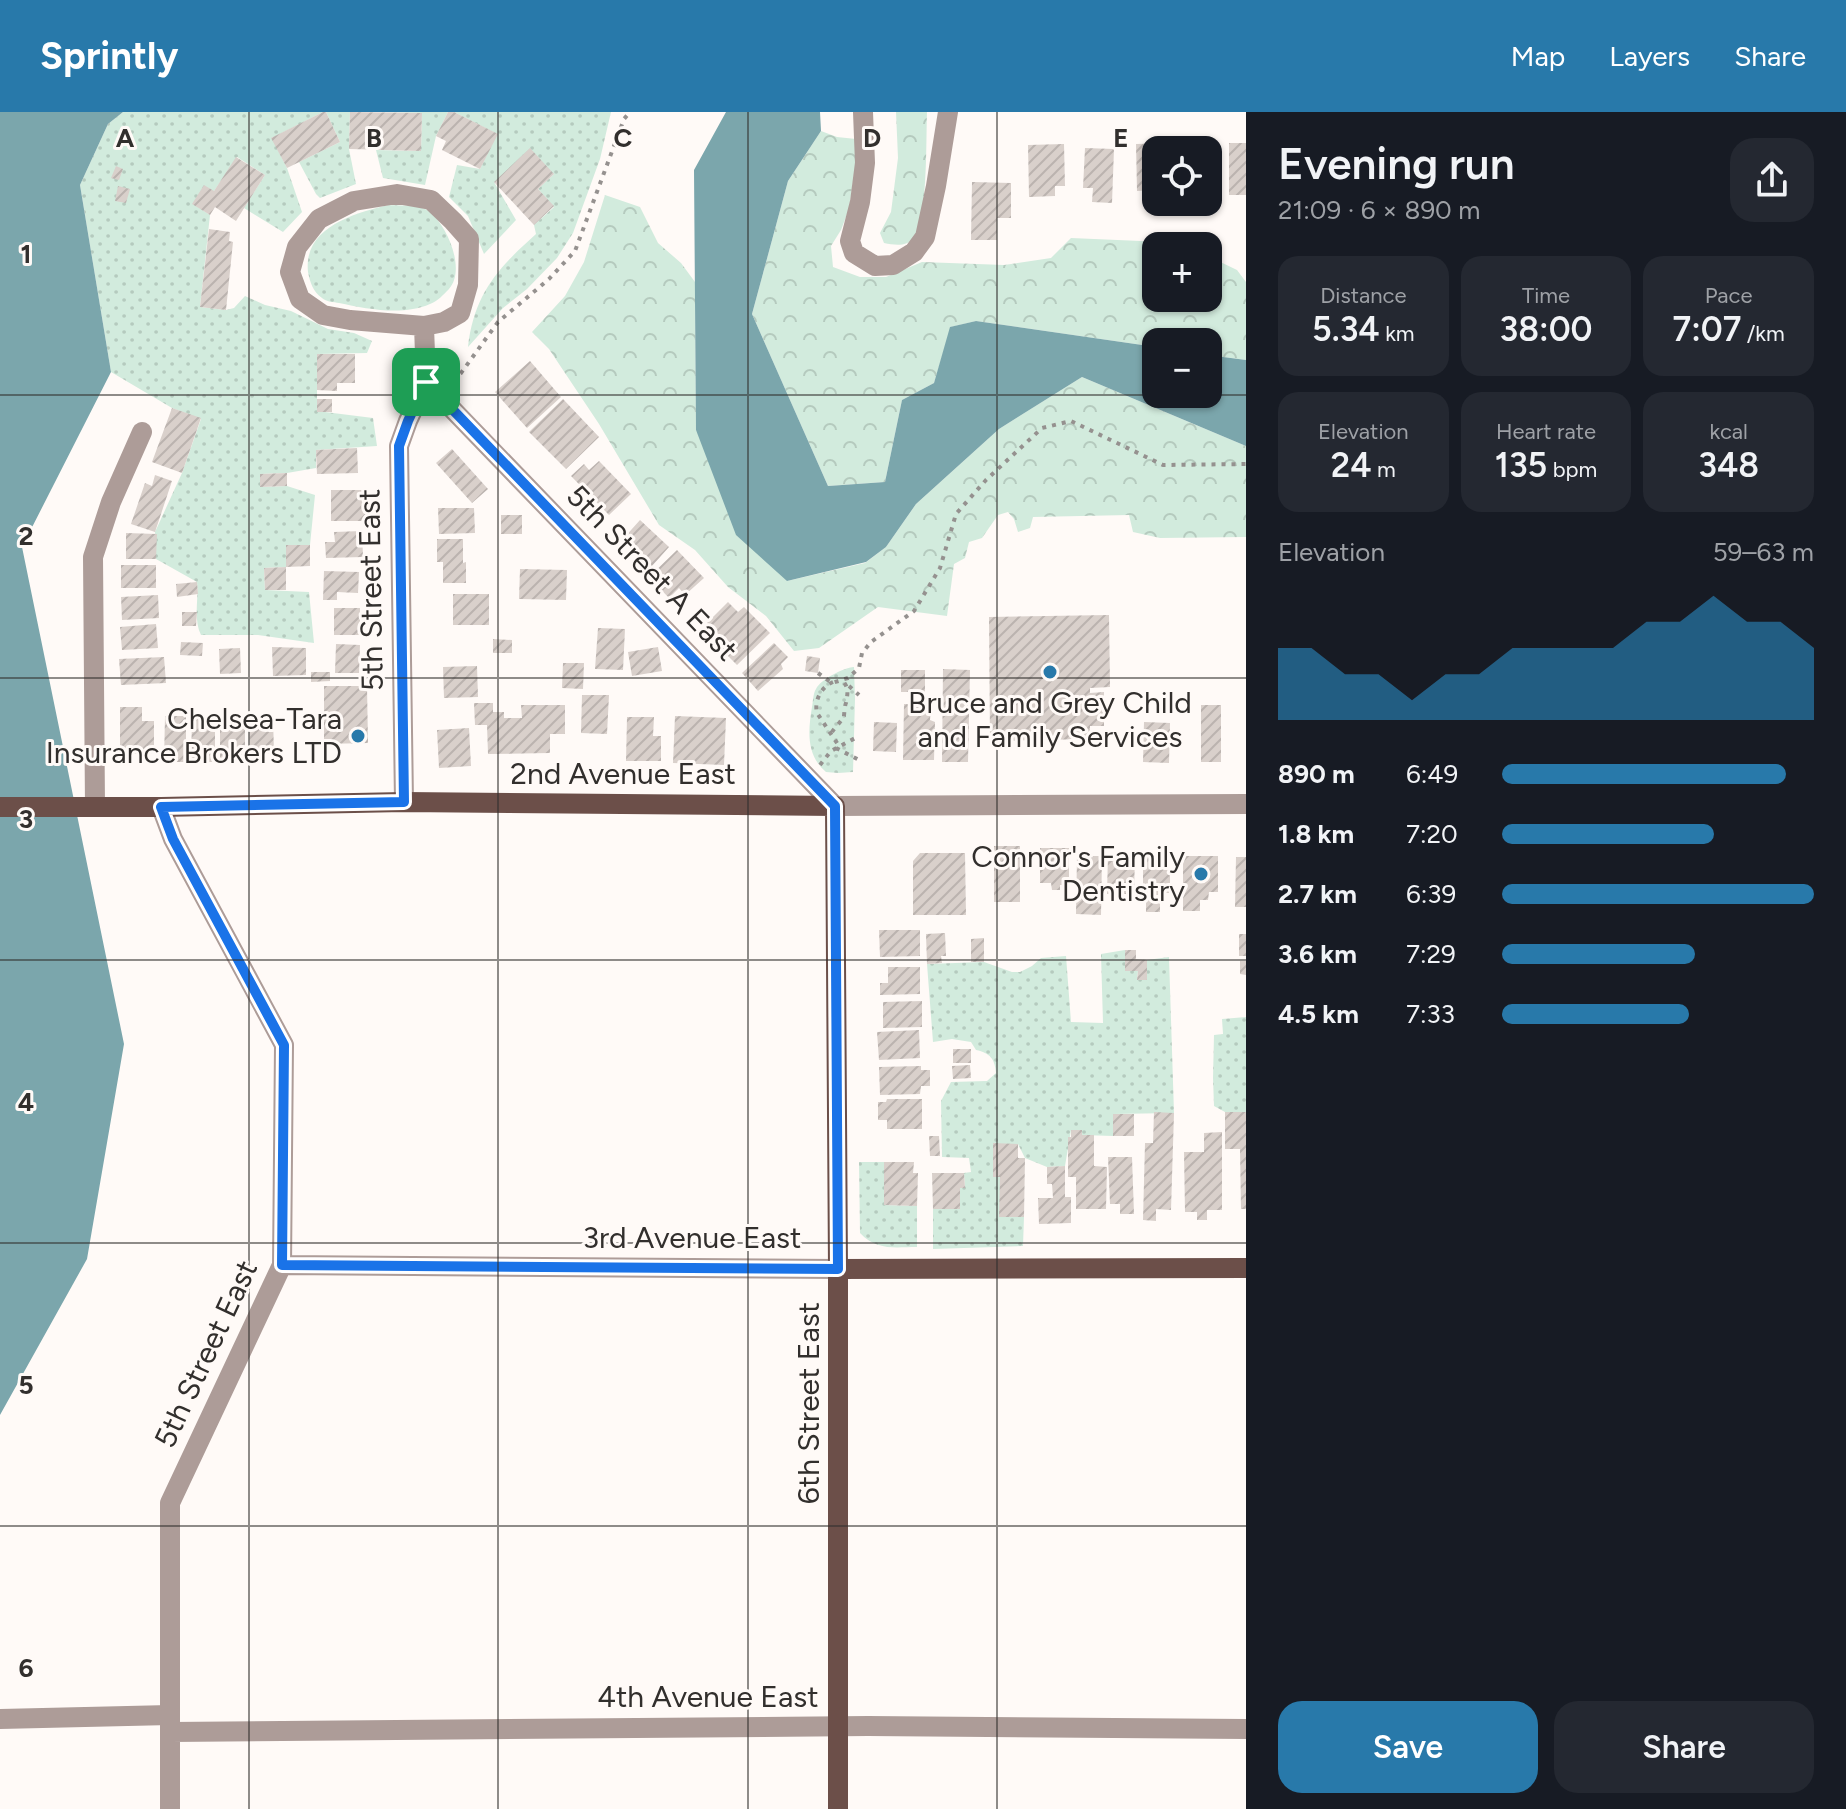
<!DOCTYPE html>
<meta charset="utf-8">
<style>
:root{--surface:#171b24;--page:#242831;--text:#f1f3f6;--muted:#9ea1a6;--accent:#2879aa}
body{margin:0;font-family:Figtree,sans-serif;background:var(--page);color:var(--text);height:100vh;display:flex;flex-direction:column;font-size:30px;white-space:nowrap}
*{box-sizing:border-box;margin:0}
p{font-size:26px;color:var(--muted)}
.icon{flex:none;width:44px;height:44px;fill:none;stroke:currentColor;stroke-width:2;stroke-linecap:round;stroke-linejoin:round}
.map{position:relative;flex:1;overflow:hidden}
.panel{display:flex;flex-direction:column;background:var(--surface);width:600px}
.panel>*{flex:none}
.controls{position:absolute;left:1142px;top:24px;display:grid;gap:16px}
.controls a{display:grid;place-items:center;width:80px;height:80px;border-radius:16px;background:var(--surface);box-shadow:0 2px 6px #0004;font-size:40px}
.pin{position:absolute;display:grid;place-items:center;width:68px;height:68px;color:#fff;margin:-34px;border-radius:16px;box-shadow:0 4px 12px #0006}
.round{display:grid;place-items:center;flex:none;width:84px;height:84px;border-radius:24px;background:var(--page)}
.overview{display:flex;align-items:center;justify-content:space-between;height:136px;padding:0 32px}
h1{font-size:44px;font-weight:600;line-height:60px}
.metrics{display:grid;grid-template-columns:repeat(3,1fr);gap:12px;height:136px;padding:8px 32px}
.metrics div{display:grid;align-content:center;border-radius:20px;background:var(--page);text-align:center}
.metrics b{font-size:34px;font-weight:600}
.metrics small{font-size:22px;font-weight:400}
.metrics p{font-size:22px}
.chart{height:224px;padding:16px 32px}
.chart p{display:flex;justify-content:space-between}
.chart svg{width:100%;height:144px;margin-top:8px;fill:var(--accent);opacity:.7}
.primary-button{display:flex;gap:16px;margin-top:auto;padding:16px 32px}
.primary-button a{flex:1;height:92px;border-radius:24px;background:var(--accent);color:#fff;font-size:32px;font-weight:600;line-height:92px;text-align:center}
.primary-button a+a{background:var(--page);color:var(--text)}
ul{padding:0 32px;list-style:none;font-size:26px}
li{display:grid;grid-template-columns:128px 96px 1fr;align-items:center;height:60px}
li i{height:20px;border-radius:10px;background:var(--accent)}
header{display:flex;align-items:center;gap:48px;box-sizing:border-box;height:112px;padding:0 40px;background:var(--accent);color:#fff}
header strong{font-size:38px}
nav{display:flex;gap:44px;margin-inline-start:auto;font-size:28px}
main{display:flex;flex:1;min-height:0}
.map>svg:first-child{display:block}
.green{fill:url(#green-dots)}
.forest{fill:url(#forest-crowns)}
.water{fill:#7ba6ac}
.building{fill:url(#building-hatch)}
.lines{fill:none;stroke-linecap:round;stroke-linejoin:round}
.path{stroke:#95918f;stroke-width:4;stroke-dasharray:4 6;stroke-linecap:butt}
.minor{stroke:#ad9c98;stroke-width:20}
.major{stroke:#6c4f49;stroke-width:20}
.route-casing{stroke:#fff;stroke-width:16}
.route{stroke:#1a73e8;stroke-width:10}
.grid{fill:none;stroke:#322f2d;stroke-width:2;stroke-opacity:0.55}
.poi-dot{fill:#2879aa;stroke:#fffaf7;stroke-width:3}
.labels{text-anchor:middle;stroke-width:6;stroke-linejoin:round;paint-order:stroke}
.street-label{font-size:30px;fill:#322f2d;stroke:#fffaf7}
.poi-label{font-size:30px;fill:#322f2d;stroke:#fffaf7;text-anchor:end}
.grid-label{font-size:26px;text-anchor:middle;font-weight:bold;fill:#322f2d;stroke:#fffaf7;stroke-width:6;stroke-linejoin:round;paint-order:stroke}
</style>
<header>
<strong>Sprintly</strong>
<nav><a>Map</a><a>Layers</a><a>Share</a></nav>
</header>
<main>
<div class="map">
<svg width="1246" height="1697" viewBox="0 0 1246 1697">
<defs>
<pattern id="green-dots" width="8" height="8" patternUnits="userSpaceOnUse" patternTransform="scale(2)"><rect width="8" height="8" fill="#d2ebdd"/><path d="M2 2h.1M6 6h.1" fill="none" stroke="#b5cabe" stroke-width="1.8" stroke-linecap="round"/></pattern>
<pattern id="forest-crowns" width="20" height="18" patternUnits="userSpaceOnUse" patternTransform="scale(2)"><rect width="20" height="18" fill="#d2ebdd"/><path d="M2 6a3 3 0 1 1 6 0M12 15a3 3 0 1 1 6 0" fill="none" stroke="#b5cabe"/></pattern>
<pattern id="building-hatch" width="6" height="6" patternUnits="userSpaceOnUse" patternTransform="scale(2)"><rect width="6" height="6" fill="#d9d0cb"/><path d="M-1 1l2-2M0 6l6-6M5 7l2-2" fill="none" stroke="#bbb3af"/></pattern>
</defs>
<rect width="100%" height="100%" fill="#fffaf7"/>
<path class="green" d="M123,0H323L272,26L287,56L302,100L283,120L244,96L265,63L237,45L214,79L193,92L210,103L200,195L226,198L234,196L245,184L265,193L291,199L328,217L354,221L372,229L367,241L317,242V299L373,306L377,334L316,338V356L287,361L260,362L261,375L287,374L315,383L310,433H287L286,455L264,456L265,478L309,480L314,531L258,523H201C193,507 199,487 197,470L156,447L155,420L182,361L201,307L172,296L111,260L80,73L108,12Z
M326,0H350L349,37L356,72L320,86L316,82L299,50L340,30Z
M375,0H448L436,24L425,73L383,66L376,38L421,39L422,1Z
M454,0H611L600,47L573,121L557,146L527,177L503,196L468,235C474,182 498,156 536,122L534,113L554,95L538,77L554,62L494,70L516,108L484,142L468,104L449,85L457,53L480,57L497,22Z
M389,93C401,94 421,92 430,100C448,115 466,158 449,177C443,183 438,189 430,192C403,204 367,197 339,191C334,190 326,190 322,186C313,180 310,170 308,160C303,115 355,101 389,93Z
M854,555L855,587L853,660L838,661L826,660C806,643 808,619 812,595C813,591 813,581 816,577C821,567 843,556 854,555Z
M1125,838L1138,859L1137,867H1147V848L1169,845L1174,1001L1114,1002L1113,1024L1082,1023V1018H1071L1065,1054L1047,1055L1025,1046L1018,1032H993V1065H1000V1105H1024L1023,1134L933,1137V1097H960V1076H965L964,1061L971,1060L969,1046L942,1045L941,989L951,970L987,969L996,961C995,947 990,941 976,938L971,930L952,927L933,930L927,852L984,850L1012,860H1020L1032,854L1041,846L1066,844L1071,910L1103,911L1101,842Z
M1246,905V1000H1225L1214,994L1213,966L1214,923L1223,922L1222,907Z
M859,1050H884V1093L917,1094V1135C894,1135 877,1139 860,1121Z"/>
<path class="forest" d="M896,0H927C926,25 928,109 914,126C906,135 895,133 884,131L880,121L891,100L898,46Z
M821,19L837,25L856,27V49L849,97L841,118L831,134L833,155L860,165H886L922,150L1004,153L1051,146L1071,126L1164,130L1181,134H1156V186H1208V144L1237,158L1246,170V248L1208,243V230H1156V235L976,209L951,215L934,271L902,288L885,370L828,374L752,202L788,69Z
M605,83L640,95L658,131L681,151L695,170L696,318L787,469L865,451L886,435L916,392L999,317L1082,265L1246,334V425L1160,426L1133,420L1129,403L1033,405L1030,416L1018,420L1014,407L1008,400L998,403L982,426L969,430L965,446L954,452L947,504L878,495L819,536L794,539L766,504L728,475L695,438L659,413L599,312L549,237L532,220L565,184L584,150Z"/>
<path class="water" d="M0,0H123L108,12L80,73L111,260L22,435L124,932L87,1147L0,1303Z
M726,0H820L821,19L788,69L752,202L828,374L885,370L902,288L934,271L950,215L976,209L1156,235V282H1208V243L1246,248V334L1082,265L999,317L916,392L886,435L866,450L787,469L736,423L696,318L694,58Z"/>
<path class="building" d="M323,0H326L340,30L287,56L271,26Z
M350,0L422,1L421,39L349,37Z
M448,0H454L498,22L480,57L442,38L446,29L436,24Z
M1167,31L1168,38H1156V78L1137,79L1136,32Z
M1229,31H1246V83H1229Z
M1064,32L1065,74H1055V84L1029,85L1028,33Z
M1186,34H1204V38H1186Z
M530,36L554,62L538,77L554,94L534,113L494,70Z
M1085,36L1114,37L1112,91L1092,90L1093,76H1083Z
M236,45L265,63L236,109L215,95L210,103L192,92L204,73L214,79Z
M116,54L123,57L119,68L111,66Z
M972,70L1011,71V106H997V128H971Z
M118,74L130,77L126,91L115,89Z
M1177,90H1197V94H1177Z
M209,117L230,120L229,129L233,130L226,198L200,195Z
M317,242H355V271H337V279L317,278Z
M530,249L561,285L527,316L495,280Z
M317,287H332V300H317Z
M563,287L599,325L566,357L529,320Z
M172,296L201,306L182,361L152,350Z
M357,336L358,361L317,362L316,338Z
M452,337L488,377L472,391L436,351Z
M599,349L631,382L609,403L571,364L584,352L589,358Z
M287,361V374L260,375V362Z
M155,363L172,369L155,420L131,412L145,371L152,374Z
M331,378H366V409H331Z
M438,396H474L475,421L439,422Z
M501,403H522V422H501Z
M640,408L669,435L652,454L623,427Z
M362,419L363,445L326,446L325,430H335L334,420Z
M126,421L157,422L156,447H126Z
M437,427H463V451L466,450V471H443V450H437Z
M286,433H310V454L286,455Z
M677,438L704,466L685,483L679,476L669,486L649,465Z
M121,453H156V476H121Z
M286,455V478H265L264,456Z
M520,457L567,458L566,488L519,487Z
M324,459L359,460L358,481L337,480V488H323Z
M197,470L198,482L177,485L176,472Z
M453,482H489V513H453Z
M158,483L159,506L122,508L121,485Z
M728,490L738,500L744,495L770,521L737,553L720,536L726,530L707,511Z
M334,496H360V523H334Z
M182,500H197L196,514H182Z
M1109,503L1110,575L1090,576V581L1104,580V614H1090V627L990,629L989,505Z
M156,512L158,536L122,538L120,515Z
M598,516L625,517L623,558L595,557Z
M493,527L512,528V541H493Z
M181,530L203,531L202,544L180,543Z
M774,531L788,545L781,552L783,557L758,579L742,561Z
M336,532L360,533L359,561H335Z
M272,535L306,536V563L273,564Z
M658,535L662,559L632,564L628,540Z
M240,536L241,561L220,562L219,537Z
M807,544L820,546L818,561L805,559Z
M164,545L166,571L121,573L119,547Z
M563,551H584L583,577L562,576Z
M477,554L478,585L444,586L443,555Z
M943,557L970,558L968,650H942Z
M901,558H925V580H901Z
M311,560H330V569L311,570Z
M324,574H367L368,631L324,632Z
M582,583H609L607,622L581,621Z
M474,591H493V600H504V606H522L521,593H565V622H550V641L488,642L487,613H475Z
M904,592L931,593L930,608L935,610L934,648H903Z
M1201,593H1221V650H1201Z
M120,595H142V609H154V641L120,642Z
M165,604H186V650H164Z
M675,604L726,606L724,653L673,651Z
M192,605H215V650H191Z
M627,605H654L653,624H661V649H626Z
M220,606H245V649H220Z
M249,606H273L274,641L250,642Z
M874,610L897,611L896,640L873,639Z
M1144,610L1170,611L1169,651L1143,650Z
M469,616L471,654L439,656L437,618Z
M994,734H1020V790H994Z
M1040,736H1069V773H1060V778H1052L1051,771H1040Z
M920,741H965L966,803H913V749Z
M1108,742H1135L1134,782H1107Z
M1143,742L1170,743V781H1160V800H1146V783H1143Z
M1077,744H1102L1101,803L1076,802Z
M1183,744H1218V780H1209L1208,788H1200V799H1183Z
M1236,745H1246V795H1235Z
M879,818H920V844L880,845Z
M945,821L946,844H941L942,851L927,852L926,822Z
M1239,822H1246V844H1239Z
M984,826V850H971V827Z
M1125,838H1136V847L1147,848V868H1137L1138,859H1125Z
M1240,849H1246V863L1240,862Z
M888,855H920V882L880,883V871H888Z
M922,889V915L883,916V890Z
M919,918L920,946L879,948L877,920Z
M953,937H971V951H953Z
M970,953L971,966L953,967L952,954Z
M921,954V958H930V974H921L920,982L880,983L879,955Z
M887,987H922V1017H887V1008H878V990H886Z
M1154,1000L1174,1001L1171,1098L1156,1097V1109L1143,1108L1145,1031H1153Z
M1225,1000H1246V1097H1241L1240,1037H1225Z
M1113,1002H1134V1024H1113Z
M1071,1018H1082V1023H1094V1054L1107,1055L1106,1097H1076V1065H1068V1025H1071Z
M1222,1020V1098H1207V1108H1197V1100H1185L1184,1040H1204V1021Z
M929,1024H939L940,1044H930Z
M993,1031L1018,1032V1046H1025L1024,1105H999L1000,1065H993Z
M1108,1045H1132L1134,1102H1120V1092H1110Z
M884,1050H914L913,1061H918L917,1094L884,1093Z
M1065,1054V1085H1071V1111L1039,1112L1038,1086H1053L1052,1072H1047V1055Z
M932,1061H964L965,1076H960V1097H933Z"/>
<g class="lines">
<path class="path" d="M452,267L461,261L498,210L549,167L575,139L624,7L630,0
M818,561L832,571L848,566L859,556L862,541L871,530L914,499L940,456L956,402L986,368L1042,316L1071,309L1163,353L1246,352
M833,570C821,575 814,589 817,601L839,634
M849,574L859,583
M832,620C835,615 841,610 844,604C844,603 845,592 846,591C848,580 849,575 841,567
M836,636L859,648
M820,653L831,639L859,624"/>
<path class="minor" d="M863,0L865,51L860,90L850,129L854,141L875,154L893,153L914,140L925,125L936,74L948,0
M397,82L431,88L453,109L469,127L468,173L460,201L444,210L424,214L350,208L323,203L300,187L290,160L297,135L319,107L354,89Z
M426,270L835,694L1246,692
M404,690L399,334L408,309L426,270L424,214
M95,694L93,445L111,390L142,320
M161,695L173,727L284,933L282,1153L170,1391V1697
M282,1153L838,1157
M0,1607L170,1603
M171,1620L868,1614L1246,1617"/>
<path class="major" d="M0,695H161L404,690L835,694L838,1157V1697
M838,1157L1246,1156"/>
</g>
<g class="lines">
<g class="route-casing">
<path id="route" d="M426,270L835,694L838,1157L282,1153L284,933L173,727L161,695L404,690L399,334L408,309Z"/>
</g>
<use href="#route" class="route"/>
</g>
<path class="grid" d="M249,0V1697M498,0V1697M748,0V1697M997,0V1697M0,283H1246M0,566H1246M0,848H1246M0,1131H1246M0,1414H1246"/>
<g class="poi-dot">
<circle cx="1050" cy="560" r="8"/>
<circle cx="358" cy="624" r="8"/>
<circle cx="1201" cy="762" r="8"/>
</g>
<g class="labels">
<g class="street-label">
<text transform="translate(652 461) rotate(46)" y="10">5th Street A East</text>
<text transform="translate(371 478) rotate(-91)" y="10">5th Street East</text>
<text x="623" y="672">2nd Avenue East</text>
<text x="692" y="1136">3rd Avenue East</text>
<text transform="translate(206 1242) rotate(-65)" y="10">5th Street East</text>
<text transform="translate(809 1291) rotate(-90)" y="10">6th Street East</text>
<text x="708" y="1595">4th Avenue East</text>
</g>
<g class="poi-label">
<text x="1050" y="601" text-anchor="middle">Bruce and Grey Child<tspan x="1050" dy="34">and Family Services</tspan></text>
<text x="342" y="617">Chelsea-Tara<tspan x="342" dy="34">Insurance Brokers LTD</tspan></text>
<text x="1185" y="755">Connor's Family<tspan x="1185" dy="34">Dentistry</tspan></text>
</g>
</g>
<g class="grid-label">
<text x="125" y="35">A</text>
<text x="374" y="35">B</text>
<text x="623" y="35">C</text>
<text x="872" y="35">D</text>
<text x="1121" y="35">E</text>
<text x="26" y="151">1</text>
<text x="26" y="433">2</text>
<text x="26" y="716">3</text>
<text x="26" y="999">4</text>
<text x="26" y="1282">5</text>
<text x="26" y="1565">6</text>
</g>
</svg>
<div class="controls">
<a><svg class="icon" aria-label="locate" viewBox="0 0 24 24"><circle cx="12" cy="12" r="6"/><path d="M12 2v4M12 18v4M2 12h4M18 12h4"/></svg></a>
<a>+</a>
<a>−</a>
</div>
<div class="pin" style="left:426px;top:270px;background:#1e9e55"><svg class="icon" aria-label="arrive" viewBox="0 0 24 24"><path d="M6 21V4h12l-3 4 3 4H6"/></svg></div>
</div>
<section class="panel">
<div class="overview"><div><h1>Evening run</h1><p>21:09 · 6 × 890 m</p></div><a class="round"><svg class="icon" aria-label="share" viewBox="0 0 24 24"><path d="M12 15V3M7 8l5-5 5 5M5 13v7h14v-7"/></svg></a></div>
<div class="metrics">
<div><p>Distance</p><b>5.34<small> km</small></b></div>
<div><p>Time</p><b>38:00</b></div>
<div><p>Pace</p><b>7:07<small> /km</small></b></div>
</div>
<div class="metrics">
<div><p>Elevation</p><b>24<small> m</small></b></div>
<div><p>Heart rate</p><b>135<small> bpm</small></b></div>
<div><p>kcal</p><b>348</b></div>
</div>
<div class="chart"><p><span>Elevation</span>59–63 m</p>
<svg viewBox="0 0 160 44" preserveAspectRatio="none"><path d="M0 44V22L10 22L20 30L30 30L40 38L50 30L60 30L70 22L80 22L90 22L100 22L110 14L120 14L130 6L140 14L150 14L160 22V44z"/></svg>
</div>
<ul>
<li><b>890 m</b>6:49<i style="width:91%"></i></li>
<li><b>1.8 km</b>7:20<i style="width:68%"></i></li>
<li><b>2.7 km</b>6:39<i style="width:100%"></i></li>
<li><b>3.6 km</b>7:29<i style="width:62%"></i></li>
<li><b>4.5 km</b>7:33<i style="width:60%"></i></li>
</ul>
<div class="primary-button"><a>Save</a><a>Share</a></div>
</section>
</main>
